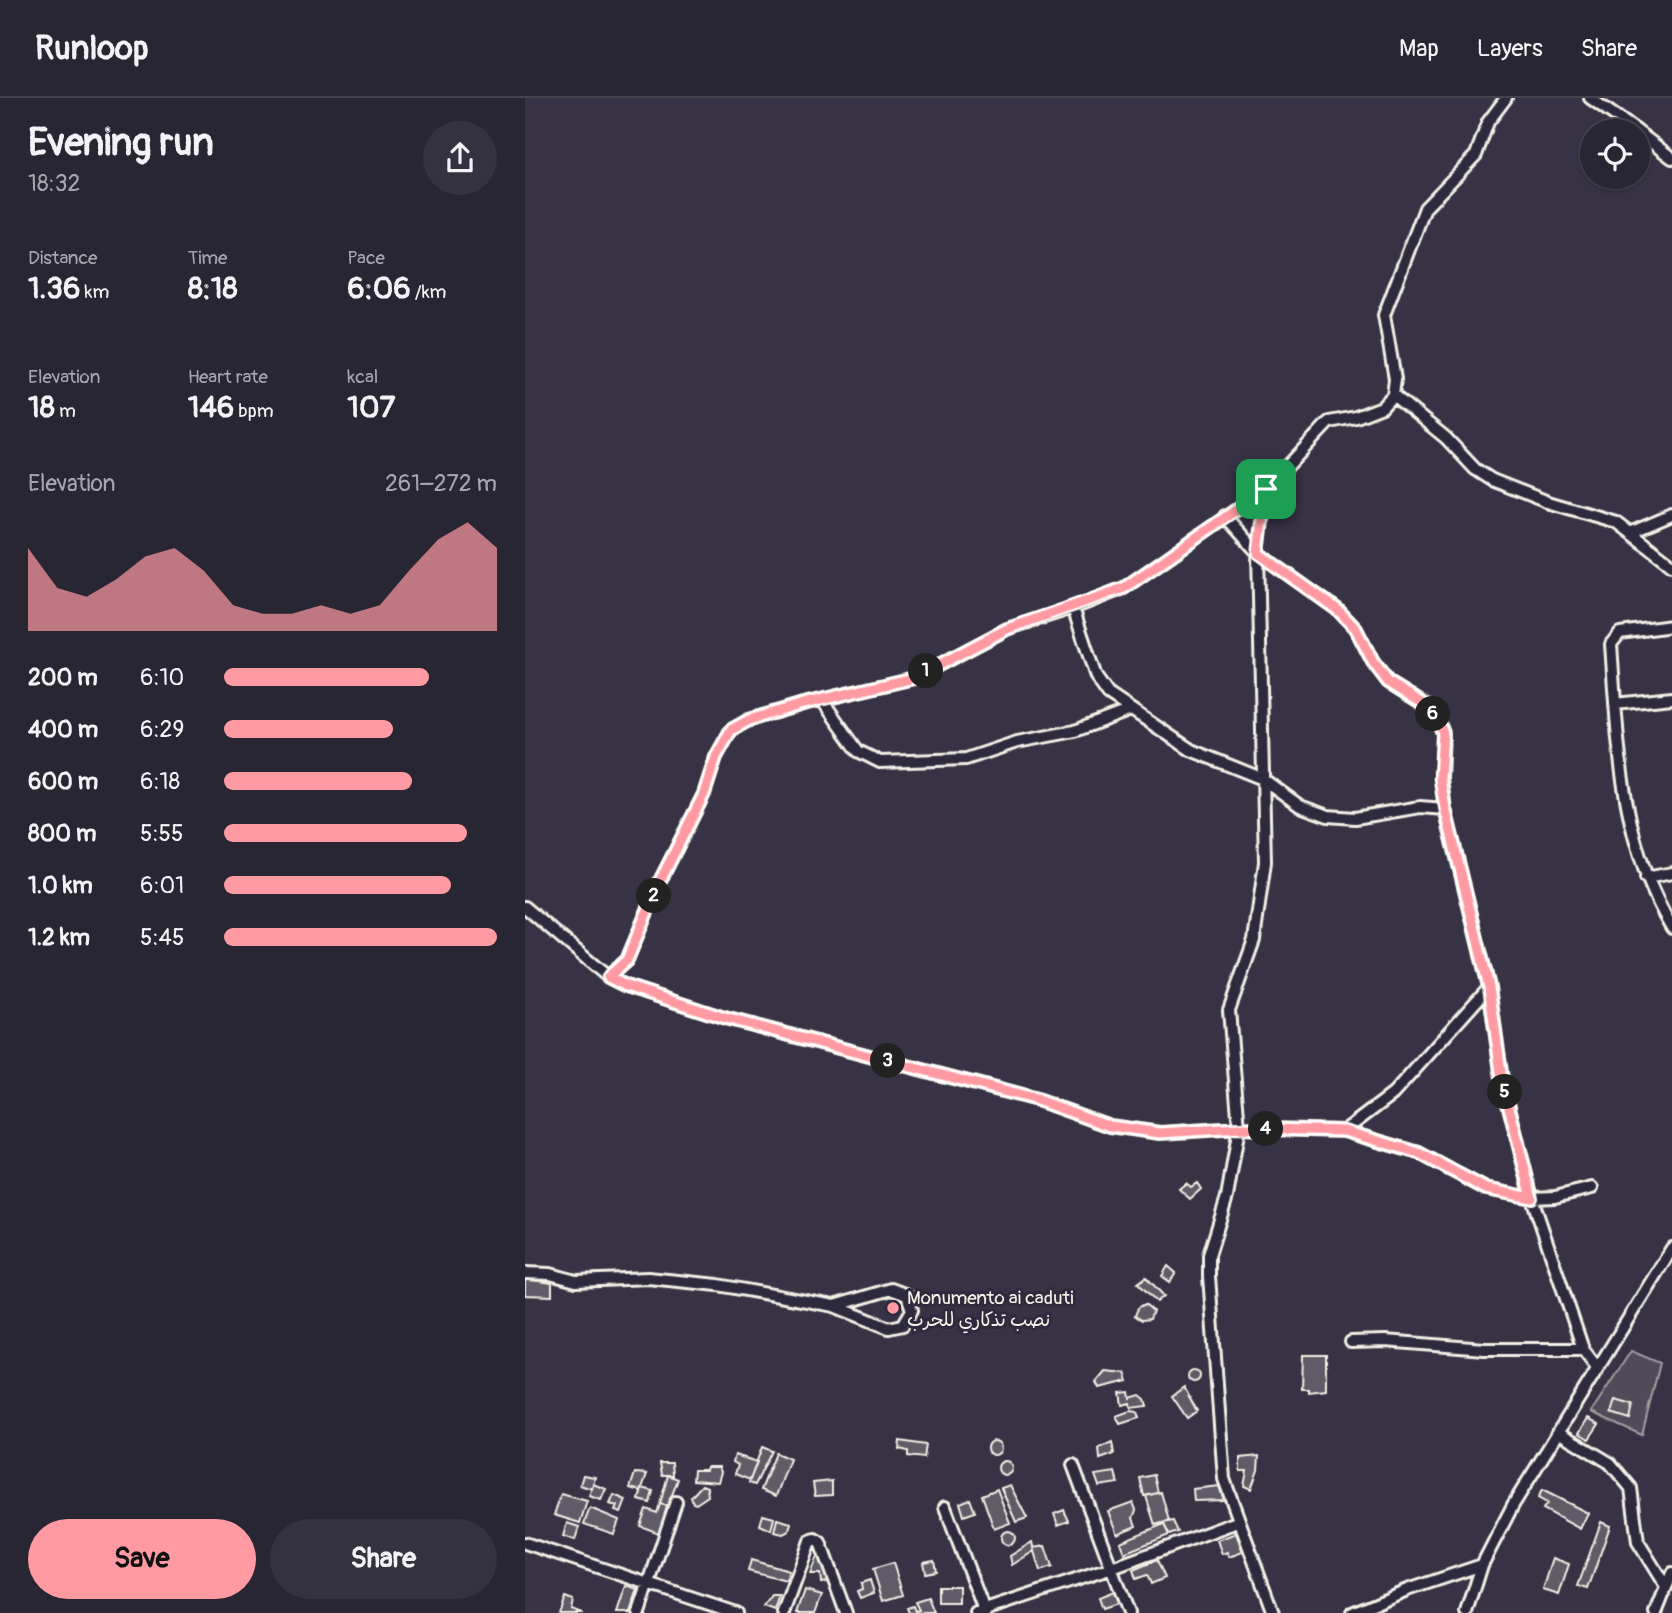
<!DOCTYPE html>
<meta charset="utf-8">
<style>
:root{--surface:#292633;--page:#35323f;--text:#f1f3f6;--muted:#a5a5ac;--line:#45434e;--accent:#ff9aa2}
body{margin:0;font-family:Pangolin,"Playpen Sans Arabic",sans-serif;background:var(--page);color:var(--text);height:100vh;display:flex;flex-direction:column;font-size:26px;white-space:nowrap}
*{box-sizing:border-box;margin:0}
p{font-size:23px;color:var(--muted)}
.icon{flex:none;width:38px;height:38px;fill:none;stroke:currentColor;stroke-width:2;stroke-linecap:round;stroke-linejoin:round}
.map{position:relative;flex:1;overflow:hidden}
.panel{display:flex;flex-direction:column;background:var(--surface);width:525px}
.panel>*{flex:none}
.tools{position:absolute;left:1055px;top:21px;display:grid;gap:14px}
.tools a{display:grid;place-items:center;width:70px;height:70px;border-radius:50%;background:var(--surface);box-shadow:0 2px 5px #0004,0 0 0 2px var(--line);font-size:35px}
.pin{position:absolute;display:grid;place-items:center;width:60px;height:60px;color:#fff;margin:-30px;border-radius:14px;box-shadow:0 4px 10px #0006}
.km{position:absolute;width:35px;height:35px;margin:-18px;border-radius:50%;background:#222;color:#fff;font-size:19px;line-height:35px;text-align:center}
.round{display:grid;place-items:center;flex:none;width:74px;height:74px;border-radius:37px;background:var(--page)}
.overview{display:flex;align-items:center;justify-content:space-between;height:119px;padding:0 28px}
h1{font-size:38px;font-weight:700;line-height:52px}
.metrics{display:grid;grid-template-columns:repeat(3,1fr);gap:10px;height:119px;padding:7px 28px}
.metrics div{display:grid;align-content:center}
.metrics b{font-size:30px;font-weight:700}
.metrics small{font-size:19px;font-weight:400}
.metrics p{font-size:19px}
.chart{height:196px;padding:14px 28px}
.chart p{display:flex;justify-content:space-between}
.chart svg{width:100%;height:126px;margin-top:7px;fill:var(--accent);opacity:.7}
.button{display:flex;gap:14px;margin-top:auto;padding:14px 28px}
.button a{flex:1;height:80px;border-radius:42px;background:var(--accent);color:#111;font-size:28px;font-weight:700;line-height:80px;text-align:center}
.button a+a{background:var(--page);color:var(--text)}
ul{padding:0 28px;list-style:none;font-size:23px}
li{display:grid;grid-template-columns:112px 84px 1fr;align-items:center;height:52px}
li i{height:18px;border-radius:9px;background:var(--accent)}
header{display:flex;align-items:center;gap:42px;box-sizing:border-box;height:98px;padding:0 35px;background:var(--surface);border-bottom:2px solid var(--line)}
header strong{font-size:33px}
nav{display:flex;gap:38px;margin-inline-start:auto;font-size:24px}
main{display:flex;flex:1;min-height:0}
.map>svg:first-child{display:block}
.green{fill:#504b59;stroke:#a29ea0;stroke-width:2}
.building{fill:#5f5c67;stroke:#f4f1e8;stroke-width:2}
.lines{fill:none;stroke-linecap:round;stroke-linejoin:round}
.minor-casing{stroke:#f4f1e8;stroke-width:16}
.minor{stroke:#2f2a3d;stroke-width:10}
.route-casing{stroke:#fff;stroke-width:14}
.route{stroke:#ff9aa2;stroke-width:9}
.poi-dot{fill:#ff9aa2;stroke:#2f2a3d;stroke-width:2.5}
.labels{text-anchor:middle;stroke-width:6;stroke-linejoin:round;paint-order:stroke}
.poi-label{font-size:19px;fill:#f4f1e8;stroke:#2f2a3d;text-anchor:start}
</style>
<header>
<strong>Runloop</strong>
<nav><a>Map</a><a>Layers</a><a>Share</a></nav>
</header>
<main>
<section class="panel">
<div class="overview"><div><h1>Evening run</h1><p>18:32</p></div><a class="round"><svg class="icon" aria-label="share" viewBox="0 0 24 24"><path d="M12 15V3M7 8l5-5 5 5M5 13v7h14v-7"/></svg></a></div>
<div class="metrics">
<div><p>Distance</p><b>1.36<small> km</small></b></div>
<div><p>Time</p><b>8:18</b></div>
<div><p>Pace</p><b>6:06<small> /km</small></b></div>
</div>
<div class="metrics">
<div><p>Elevation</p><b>18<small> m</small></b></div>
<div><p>Heart rate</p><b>146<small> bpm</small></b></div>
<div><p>kcal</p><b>107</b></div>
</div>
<div class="chart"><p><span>Elevation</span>261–272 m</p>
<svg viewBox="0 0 160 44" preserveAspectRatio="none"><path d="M0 44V15L10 29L20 32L30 26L40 18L50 15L60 23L70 35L80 38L90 38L100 35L110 38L120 35L130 23L140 12L150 6L160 15V44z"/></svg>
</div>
<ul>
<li><b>200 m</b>6:10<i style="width:75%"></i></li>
<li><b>400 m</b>6:29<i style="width:62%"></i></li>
<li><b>600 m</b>6:18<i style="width:69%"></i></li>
<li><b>800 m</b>5:55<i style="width:89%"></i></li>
<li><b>1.0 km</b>6:01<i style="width:83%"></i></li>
<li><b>1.2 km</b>5:45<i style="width:100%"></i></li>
</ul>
<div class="button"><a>Save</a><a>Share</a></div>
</section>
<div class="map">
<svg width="1147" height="1515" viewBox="0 0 1147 1515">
<rect width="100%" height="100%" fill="#373244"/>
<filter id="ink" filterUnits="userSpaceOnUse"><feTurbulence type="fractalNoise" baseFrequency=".0143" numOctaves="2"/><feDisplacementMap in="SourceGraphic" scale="14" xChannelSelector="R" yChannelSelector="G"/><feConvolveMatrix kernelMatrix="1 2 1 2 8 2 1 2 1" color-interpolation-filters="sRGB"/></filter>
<g filter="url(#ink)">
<path class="green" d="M1106,1253L1135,1265L1117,1337L1066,1314Z"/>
<path class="building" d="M661,1085L666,1089L672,1085L676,1091L665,1101L654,1091Z
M643,1168L651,1175L645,1184L637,1178Z
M621,1179L639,1198L632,1204L613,1185Z
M0,1181L27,1185V1198L0,1197Z
M620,1206L628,1213L625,1221L617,1222L610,1218L613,1210Z
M778,1257H801V1292L784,1294V1291H777Z
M663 1278a6 6 0 1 1 12 0a6 6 0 1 1-12 0Z
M580,1273L600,1275L603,1283L574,1290L571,1284Z
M659,1289L672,1313L662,1320L647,1298Z
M604,1294L605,1300L615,1297L620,1301L622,1308L606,1310L605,1305L597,1307L595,1295Z
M1090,1302L1108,1307L1105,1321L1086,1315Z
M605,1313L612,1314L614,1320L595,1326L591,1318Z
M1063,1320L1074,1326L1064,1341L1054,1335Z
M375,1343L401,1347L399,1360L383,1358V1353L374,1351Z
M462 1350a7 7 0 1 1 14 0a7 7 0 1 1-14 0Z
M587,1344L589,1356L575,1361L574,1350Z
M237,1349L247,1353L230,1387L224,1385Z
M251,1355L265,1361L251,1398L236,1392Z
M210,1357L232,1364L225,1382L210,1376L213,1367L208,1364Z
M734,1358L733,1372L726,1391L719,1388L722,1373H715V1360Z
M473 1370a7 7 0 1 1 14 0a7 7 0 1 1-14 0Z
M135,1365H147L148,1377H137Z
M182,1369H194L196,1374L193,1384L168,1382L169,1372H181Z
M590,1374L593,1385L574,1388L570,1377Z
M110,1375L122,1376L116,1393L105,1390Z
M58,1377L70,1379L67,1391L55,1387Z
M143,1377L153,1381L143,1408L135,1406Z
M629,1377L633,1395L619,1398L615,1380Z
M307,1383V1397L290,1398L288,1385Z
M68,1386L81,1391L76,1402L64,1398Z
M177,1387L182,1389L183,1398L171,1406L168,1405L166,1399Z
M485,1387L502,1420L491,1424L476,1390Z
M694,1388L699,1402L669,1403L668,1391Z
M117,1390L128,1393L125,1405L114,1402Z
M472,1391L485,1425L469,1431L457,1397Z
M1017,1392L1063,1415L1055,1431L1018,1411L1022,1405L1013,1400Z
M636,1394L644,1423L630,1427L621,1398Z
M36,1396L62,1403L55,1425L29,1417Z
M89,1397L101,1402L96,1415L90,1413L92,1408L85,1406Z
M445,1401L450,1414L439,1418L435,1405Z
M608,1404L611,1412L608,1420L611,1428L592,1436L583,1413Z
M135,1406L143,1408L134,1435L115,1428L121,1411L132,1415Z
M65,1410L94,1422L89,1436L59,1426Z
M539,1412L544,1423L533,1427L529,1416Z
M238,1417L249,1420L246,1432L235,1427Z
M252,1421L266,1425L264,1433L258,1436L249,1434Z
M648,1423L653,1434L644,1437L638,1425Z
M1076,1424L1085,1428L1063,1491L1053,1488Z
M42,1425L54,1429L50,1442L38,1438Z
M639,1426L644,1437L599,1455L595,1444Z
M476 1440a7 7 0 1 1 14 0a7 7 0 1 1-14 0Z
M711,1435L718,1454L704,1459L702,1454L697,1456L692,1442Z
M507,1444L509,1453L487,1467L485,1458Z
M520,1448L527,1469L515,1473L508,1450Z
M294,1453L306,1483L296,1485L295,1476H285Z
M1028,1460L1044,1466L1034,1497L1018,1492Z
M226,1462L264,1473L261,1483L223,1473Z
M409,1462L411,1473L400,1475L398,1464Z
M632,1462L640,1480L626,1486L622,1477L611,1481L608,1472Z
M368,1465L378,1497L358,1503L348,1471Z
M345,1482L349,1495L335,1500L332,1493L337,1491L336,1485Z
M101,1488L113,1492L105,1515H92Z
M413,1488H434V1505H413Z
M280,1492L297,1497L290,1515H272Z
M588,1494L592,1506L577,1511L573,1500Z
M247,1498H255L250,1513L239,1509Z
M40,1499L48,1502L46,1511L57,1515H34Z
M403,1500L409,1515H384L382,1510L388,1508L390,1513L394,1512L390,1504Z"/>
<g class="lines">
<g class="minor-casing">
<path id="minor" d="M1065,0L1112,33
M1113,34L1147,60
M868,297L921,340L950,371L967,382L1023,404L1091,424L1147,467
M741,391L733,455L740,764L729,842L704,912L714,1030L702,1099L684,1157V1178L699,1381L748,1515
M700,418L733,455L813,512L831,531L848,564L863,584L902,608L913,622L918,635L916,680L920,711L964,889L977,981L1007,1100L1058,1251L1071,1268
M1107,434L1147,417
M548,510L571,579L583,596L666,652L738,681L775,708L803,718L830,720L895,709L920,711
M1147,528L1095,535L1086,546C1093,644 1095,745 1147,830
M297,602L333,653L355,664L441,661L492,644L550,633L603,613
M1090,606L1147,600
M1121,780L1147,775
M0,809L83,879L101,888L200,920L512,1002L585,1028L635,1035L714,1030L819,1033L894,1055L961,1091L1007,1100L1030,1099L1067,1090
M83,879L102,862L135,783L179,696L191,659L206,632L224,622L278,606L389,580L482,531L548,510L599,490L741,391L804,324L831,319L857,309L868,297L870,281L859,217L900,110L951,57L963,24L981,0
M819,1033L868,996L964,889
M0,1175L25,1176L51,1183L123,1180L193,1187L309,1208L364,1230L378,1227L387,1212L382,1197L366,1191L309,1208
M826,1244L860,1243L959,1251H1058
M1033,1334L1085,1365L1106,1390L1113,1444L1141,1489
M548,1367L603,1515
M420,1409L460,1515
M0,1445L211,1515
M114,1515L151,1404
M259,1515L285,1443L290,1441L295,1444L321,1515
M451,1515L587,1470L712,1424
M827,1515L882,1492L957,1467
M942,1515L957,1467L988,1407L1147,1150
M1131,1515L1147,1475"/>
</g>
<use href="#minor" class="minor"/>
</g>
</g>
<g class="lines" filter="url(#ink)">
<g class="route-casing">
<path id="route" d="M741,391L733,455L813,512L831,531L848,564L863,584L902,608L913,622L918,635L915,680L920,710L964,889L977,981L1007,1100L961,1091L894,1055L819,1033L714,1030L635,1035L585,1028L512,1002L200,920L101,888L83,879L102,862L135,783L179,696L191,659L206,632L224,622L278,606L389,580L482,531L599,490Z"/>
</g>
<use href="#route" class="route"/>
</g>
<circle class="poi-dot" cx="368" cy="1210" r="7"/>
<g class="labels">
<g class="poi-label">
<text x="382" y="1206">Monumento ai caduti<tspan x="382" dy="22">نصب تذكاري للحرب</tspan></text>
</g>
</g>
</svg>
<div class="tools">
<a><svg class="icon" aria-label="locate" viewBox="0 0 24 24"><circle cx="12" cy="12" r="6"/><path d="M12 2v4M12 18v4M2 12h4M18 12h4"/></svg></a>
</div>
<div class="pin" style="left:741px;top:391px;background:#1e9e55"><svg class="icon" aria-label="arrive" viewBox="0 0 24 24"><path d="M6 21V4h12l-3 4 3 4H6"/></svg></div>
<b class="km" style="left:401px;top:573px">1</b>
<b class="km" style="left:129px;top:798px">2</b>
<b class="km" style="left:363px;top:963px">3</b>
<b class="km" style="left:741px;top:1031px">4</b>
<b class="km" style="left:980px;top:994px">5</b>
<b class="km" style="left:908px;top:616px">6</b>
</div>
</main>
